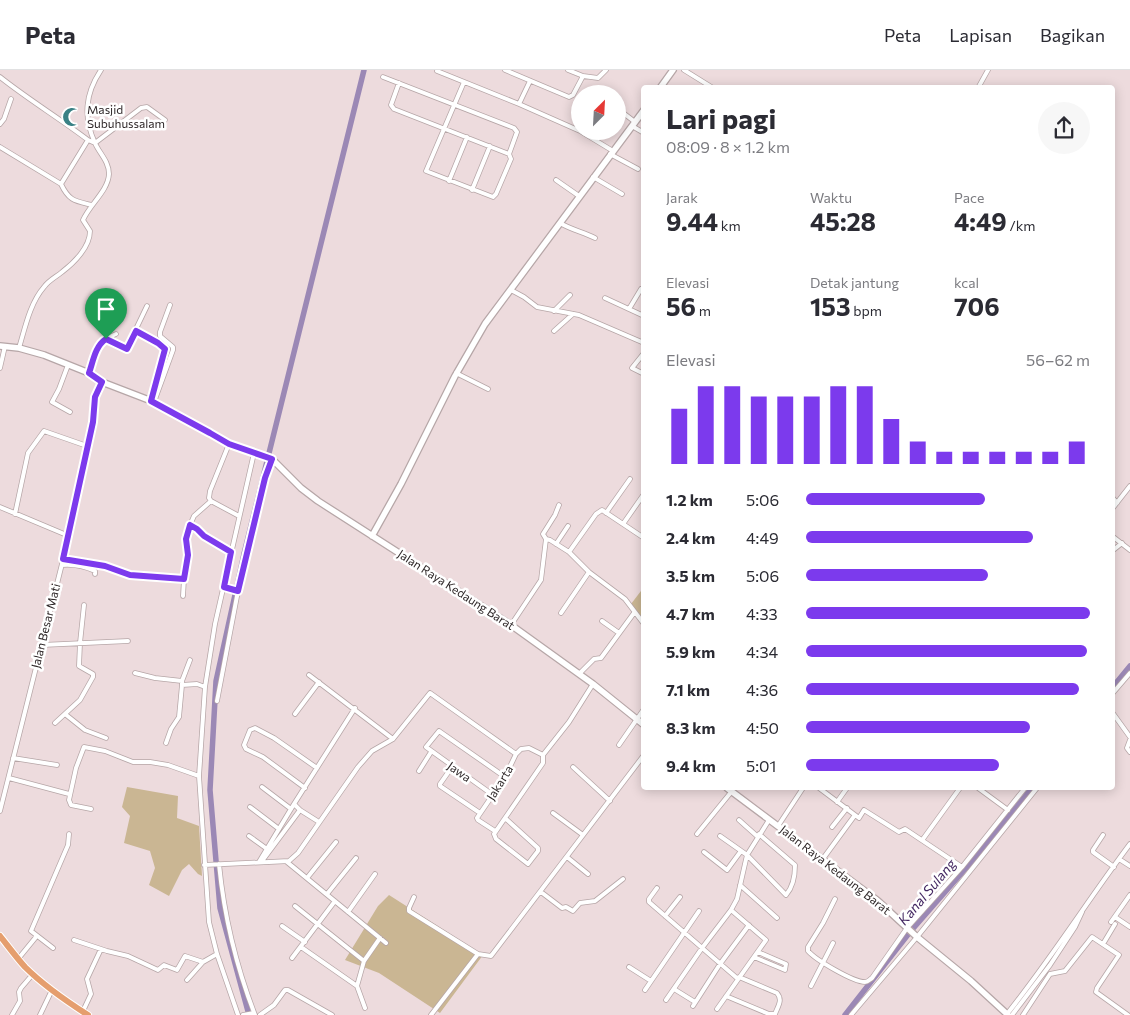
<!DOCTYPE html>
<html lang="id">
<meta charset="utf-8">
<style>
:root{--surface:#fff;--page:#f7f7f7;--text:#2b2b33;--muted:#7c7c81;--line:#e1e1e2;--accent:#7c3aed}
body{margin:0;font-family:Commissioner,sans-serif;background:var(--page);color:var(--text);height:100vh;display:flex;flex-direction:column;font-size:19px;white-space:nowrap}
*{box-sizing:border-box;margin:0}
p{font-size:16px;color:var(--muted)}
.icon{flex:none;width:28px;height:28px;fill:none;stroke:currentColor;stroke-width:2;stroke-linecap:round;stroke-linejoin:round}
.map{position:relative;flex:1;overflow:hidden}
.drawer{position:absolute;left:641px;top:15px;width:474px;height:705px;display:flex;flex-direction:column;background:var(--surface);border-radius:5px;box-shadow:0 2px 12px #0003}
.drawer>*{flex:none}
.needle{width:32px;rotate:24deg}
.tools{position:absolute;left:571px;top:15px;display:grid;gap:10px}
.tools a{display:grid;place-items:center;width:55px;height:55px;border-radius:50%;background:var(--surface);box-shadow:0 2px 12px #0003;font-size:25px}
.pin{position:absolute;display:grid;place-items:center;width:42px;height:42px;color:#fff;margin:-51px -21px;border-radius:50% 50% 50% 0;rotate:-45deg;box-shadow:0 0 5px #0007}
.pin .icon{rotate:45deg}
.round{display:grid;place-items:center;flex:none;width:52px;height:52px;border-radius:26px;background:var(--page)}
.head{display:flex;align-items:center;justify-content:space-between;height:85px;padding:0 25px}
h1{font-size:28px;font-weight:700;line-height:38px}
.figures{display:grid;grid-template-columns:repeat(3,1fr);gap:8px;height:85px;padding:5px 25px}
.figures div{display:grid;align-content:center}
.figures b{font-size:25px;font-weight:700}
.figures small{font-size:14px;font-weight:400}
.figures p{font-size:14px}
.chart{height:140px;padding:10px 25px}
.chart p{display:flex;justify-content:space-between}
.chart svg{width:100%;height:90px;margin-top:5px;stroke:var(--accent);stroke-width:6}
ul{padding:0 25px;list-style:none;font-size:16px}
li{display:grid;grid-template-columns:80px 60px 1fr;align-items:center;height:38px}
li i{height:12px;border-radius:6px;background:var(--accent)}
header{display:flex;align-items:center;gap:30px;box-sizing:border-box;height:70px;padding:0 25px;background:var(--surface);border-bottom:1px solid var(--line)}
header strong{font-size:24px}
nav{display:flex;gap:28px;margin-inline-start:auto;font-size:18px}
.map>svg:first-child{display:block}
.green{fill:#cab693}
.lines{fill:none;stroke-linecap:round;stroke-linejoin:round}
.canal{stroke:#9b88b5;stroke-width:5.5}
.street-casing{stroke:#b6a6a7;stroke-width:5.5}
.secondary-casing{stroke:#b6a6a7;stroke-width:8}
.primary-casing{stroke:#fff;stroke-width:8}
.street{stroke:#fff;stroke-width:4}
.secondary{stroke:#fff;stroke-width:5.5}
.primary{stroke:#e59e6e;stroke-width:6}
.route-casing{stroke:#fff;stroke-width:10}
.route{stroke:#7c3aed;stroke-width:6}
.labels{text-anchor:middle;stroke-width:5;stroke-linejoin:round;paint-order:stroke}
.poi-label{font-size:12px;fill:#2f2829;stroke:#fff;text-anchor:start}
.street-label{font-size:12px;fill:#2f2829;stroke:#fff}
.water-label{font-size:14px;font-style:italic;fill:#462a64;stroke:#fff}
</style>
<header>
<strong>Peta</strong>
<nav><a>Peta</a><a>Lapisan</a><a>Bagikan</a></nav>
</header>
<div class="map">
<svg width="1130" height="945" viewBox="0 0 1130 945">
<rect width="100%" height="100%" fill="#eddbdd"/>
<path class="green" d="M644,517V551L631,534Z
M127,717L178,726L177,748L199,756L202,806L198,804L189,794L182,800L169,826L149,815L155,798L150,781L124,773L130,746L122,737Z
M389,825L483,885L440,943L379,903L345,890L378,836Z"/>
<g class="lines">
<path class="canal" d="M1112,618L1130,596
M249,945L220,838L210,720L216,611L244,484L364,0
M845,945L910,862L974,789L1032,718"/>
<g class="street-casing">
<path id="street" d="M505,0L569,27L573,25L583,6L598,8L606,0
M568,0L583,6
M684,0L713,18
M437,1L519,34L580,61
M0,7C29,30 59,48 88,70
M383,7L514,58L517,62L509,84L511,89L496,124L493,127L426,101L464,12
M399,13L391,35L394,39L509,84
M978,18L988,0
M519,34L530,11
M618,39L635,52
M0,54L4,49L11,29
M632,56L644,63
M580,61L613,81
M0,77L61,114C69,131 75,131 92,135
M610,84L638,99
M593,107L622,124
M556,110L579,126
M449,111L467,67
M61,114L88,70L95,73L141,38L147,37L165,50
M472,120L490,76
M560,153C572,160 583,162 595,168
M511,220L524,227L537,237L579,245L644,273
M605,228L644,246
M147,236L135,261L164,277L165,279L151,331
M629,239L641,219L644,221
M554,241L570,225
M554,261L573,244
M106,269L127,279L135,261
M19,278C25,258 30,233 44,217C49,210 56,207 62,202C74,193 90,177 90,161L83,150C90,134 108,121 109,104C109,91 99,83 95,73C83,47 85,24 101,0
M644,283L632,298L644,304
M68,295L59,319L52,332L70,342
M0,298L5,276
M89,303C95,285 96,272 116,264
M456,303L488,319
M154,332L173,280V277L160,266V262L170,235
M1112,427L1117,433
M211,431L209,428L210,421L229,374
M0,437L69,466
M1112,439L1130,416
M606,443L630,409
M15,444L28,383L44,361L87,376
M623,454L644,424
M190,455L197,459L204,466L231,483
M1112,466L1130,480
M546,469L550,470L569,482L589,502L625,529L644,554
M556,474L568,456
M1112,481L1122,473
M569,482L596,444L602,440L644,468
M63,489L105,496L130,505L184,509L188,485L186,469L190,455L194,446L211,431L239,446
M62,495C74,494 84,496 95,501V504
M224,517L238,521
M183,526L184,509
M561,543L589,502
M602,551L619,563
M511,555L541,510L546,469L543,464L555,445L559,435
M42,575L128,571
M135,603L155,608L182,611V615L197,614L205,617
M579,604L594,589L601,588L634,543
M309,605L393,669
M182,611L190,590
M1112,624L1130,603
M217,631L238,521L265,408L272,389
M1112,642L1130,667
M65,644L85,660L106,668
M295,644L319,612
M55,653L80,630L93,607V604L79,596L80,573L84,535
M1130,670L1127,678L1130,682
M166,673L171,659L179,647L182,615
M619,675L644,639
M13,688L57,695
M452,697L440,714V716L480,743
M573,697L610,731
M419,701L431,682
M9,708L69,724
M262,717L291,739
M305,718L263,687L246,679L244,675L250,660L255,658L274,668L317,698
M819,718L855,745L822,790
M978,718L1008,740
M493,725L426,677L439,661L505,707
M837,732L847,718
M250,737L279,759
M91,739L71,735L69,730L76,698L84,677L105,681L133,692H150L168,695L199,706
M300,740L319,752
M0,741L69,466L87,376L93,352L95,327L102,312
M553,743L583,765
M855,745L859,748L864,740L899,762L905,759L962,797
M505,748L538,778V781L528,794L496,769L494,764L543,693V685L569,652L593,614
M739,750L758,767
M778,756L803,718
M832,757L847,738
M495,761L478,750L477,748L505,707L516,684L521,679L529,678L543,685
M697,764L732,721
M1103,765L1093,780V782L1114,797
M249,766L267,779
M720,766L747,785L786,825C793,817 795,805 795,795L759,764
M923,769L960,718
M704,782L727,800L741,781
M567,787L588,804
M1119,789L1130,796
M262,791L300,740L294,734L355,638
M259,792L294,734
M287,792L386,873
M219,794C224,845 236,896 255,945
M204,795L289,791L298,783L358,697L372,681L393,669L430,623L516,684
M307,808L336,772
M740,815L777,848
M657,818L649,829V832L738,909
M541,822L562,838L566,837L573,841L580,833L595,831L623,809
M327,824L356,788
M414,827L409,838V841L478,884
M835,829L823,853L808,877V881C816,890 853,912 865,912C868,912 869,910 872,908L907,858L962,797L1025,718
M295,836L364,891
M348,842L375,804
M665,846L680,827
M1115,847L1130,857
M1111,852L1130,825
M282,856L305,872
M74,870L107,881L128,886L158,900L164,895L177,900L185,886L203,892
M1103,874L1115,854
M301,877L357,916
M53,878L31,861L68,775L69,764
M754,887L785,900L786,894L758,882
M292,888L335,831
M18,889L36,867
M629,897L651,911
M187,910L203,892L217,884
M811,916L833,873
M674,919L695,932
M645,920L699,841
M726,926L769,944H775C778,936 783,930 777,923L739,907
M666,930L702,878L731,840L737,829L747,785L769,750
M693,936L720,894L749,855
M365,938L357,916L364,891L380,868
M717,939L766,870L731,840
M83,941L91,924L87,909L101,879
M1007,944C1051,889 1088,830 1130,774
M12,945L20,931L19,922L21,918L33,904
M40,945L52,920
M238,945L217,884L209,852L199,706L205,617L215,554L254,383
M243,945L254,943
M260,945L274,935L285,920H288L332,945
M431,945L478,884L491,886L644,685
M851,945L917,867L1037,718
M1012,945L1050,895L1075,857L1082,842
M1023,945L1050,904L1065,901L1092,867L1119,885L1097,918L1096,922L1128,945"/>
</g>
<g class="secondary-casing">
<path id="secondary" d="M660,18L673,0
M0,276L19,278L44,285L89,303L102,312L154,332L210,363L229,374L272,389L301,418L318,431L511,555L593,614L644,655
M372,466L401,414L455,306L485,254L644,40
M727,718L878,831L917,867L971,911L1008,945"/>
</g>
<g class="primary-casing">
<path id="primary" d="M0,866C8,876 16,887 25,897C44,916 66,931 88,945"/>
</g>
<use href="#street" class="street"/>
<use href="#secondary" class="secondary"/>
<use href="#primary" class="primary"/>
</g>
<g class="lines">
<g class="route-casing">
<path id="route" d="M136,261L158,273L165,279L151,331L210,363L229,374L272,389L265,408L238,521L224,517L231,482L204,466L197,459L190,455L186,469L188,485L184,509L130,505L105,496L63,489L93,352L95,327L102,312L89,303C93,292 95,276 106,269L127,279Z"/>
</g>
<use href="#route" class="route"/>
</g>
<defs>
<g id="mosque-bare" transform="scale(1.5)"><path d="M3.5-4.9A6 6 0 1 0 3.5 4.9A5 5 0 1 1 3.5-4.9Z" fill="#398185" stroke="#fff" stroke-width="2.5" paint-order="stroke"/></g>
</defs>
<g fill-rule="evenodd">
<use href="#mosque-bare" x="72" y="47"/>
</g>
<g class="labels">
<g class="poi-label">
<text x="87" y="44">Masjid<tspan x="87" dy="14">Subuhussalam</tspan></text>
</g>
<g class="street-label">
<text transform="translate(456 520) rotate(33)" y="4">Jalan Raya Kedaung Barat</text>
<text transform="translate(46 556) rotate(-76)" y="4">Jalan Besar Mati</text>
<text transform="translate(459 702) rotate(35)" y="4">Jawa</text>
<text transform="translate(500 713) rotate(-58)" y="4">Jakarta</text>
<text transform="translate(835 800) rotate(38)" y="4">Jalan Raya Kedaung Barat</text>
</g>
<g class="water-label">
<text transform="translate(927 822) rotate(-50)" y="5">Kanal Sulang</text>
</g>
</g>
</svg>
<div class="tools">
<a><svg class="needle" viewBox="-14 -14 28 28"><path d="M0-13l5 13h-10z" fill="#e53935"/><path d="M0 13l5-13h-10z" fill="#7c7c81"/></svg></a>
</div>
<div class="pin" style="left:106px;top:269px;background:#1e9e55"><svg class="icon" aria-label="arrive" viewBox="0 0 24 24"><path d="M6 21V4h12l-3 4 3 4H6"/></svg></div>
<section class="drawer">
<div class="head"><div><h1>Lari pagi</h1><p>08:09 · 8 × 1.2 km</p></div><a class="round"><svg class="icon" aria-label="share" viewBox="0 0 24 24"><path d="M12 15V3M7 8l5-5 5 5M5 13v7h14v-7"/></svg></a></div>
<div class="figures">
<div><p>Jarak</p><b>9.44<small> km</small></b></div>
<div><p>Waktu</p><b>45:28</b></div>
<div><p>Pace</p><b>4:49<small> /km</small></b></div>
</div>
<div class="figures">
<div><p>Elevasi</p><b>56<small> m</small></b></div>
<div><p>Detak jantung</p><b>153<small> bpm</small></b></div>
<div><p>kcal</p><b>706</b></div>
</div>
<div class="chart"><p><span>Elevasi</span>56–62 m</p>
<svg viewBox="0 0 160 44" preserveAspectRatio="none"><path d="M5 44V17M15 44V6M25 44V6M35 44V11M45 44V11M55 44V11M65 44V6M75 44V6M85 44V22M95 44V33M105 44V38M115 44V38M125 44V38M135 44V38M145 44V38M155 44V33"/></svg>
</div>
<ul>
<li><b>1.2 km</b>5:06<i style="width:63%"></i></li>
<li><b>2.4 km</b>4:49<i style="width:80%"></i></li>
<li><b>3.5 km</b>5:06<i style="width:64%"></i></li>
<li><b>4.7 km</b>4:33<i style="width:100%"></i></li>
<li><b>5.9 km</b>4:34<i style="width:99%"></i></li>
<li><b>7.1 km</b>4:36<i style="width:96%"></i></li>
<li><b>8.3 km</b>4:50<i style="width:79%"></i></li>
<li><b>9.4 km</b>5:01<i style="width:68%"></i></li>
</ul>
</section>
</div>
